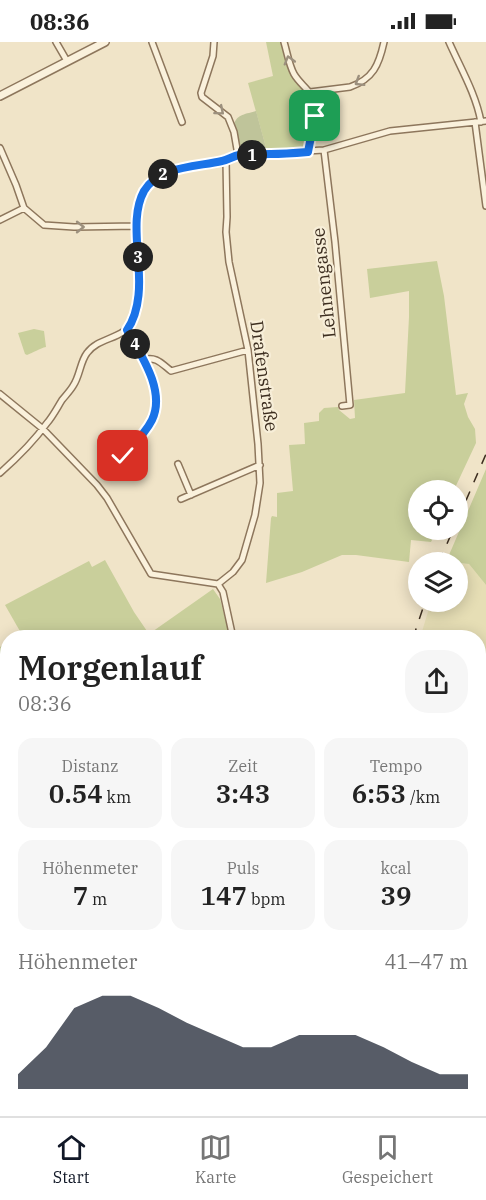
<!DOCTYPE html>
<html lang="de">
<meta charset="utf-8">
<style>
:root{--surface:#fff;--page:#f6f6f6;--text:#222;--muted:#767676;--line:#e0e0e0;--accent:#111827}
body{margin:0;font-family:"IBM Plex Serif",serif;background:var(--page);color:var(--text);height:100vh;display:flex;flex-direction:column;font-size:22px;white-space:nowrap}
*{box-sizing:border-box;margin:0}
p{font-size:20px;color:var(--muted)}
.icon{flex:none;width:33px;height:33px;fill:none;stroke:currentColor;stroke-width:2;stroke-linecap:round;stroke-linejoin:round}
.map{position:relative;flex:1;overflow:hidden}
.panel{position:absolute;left:0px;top:588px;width:486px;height:486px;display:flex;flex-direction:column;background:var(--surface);border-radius:24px 24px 0 0;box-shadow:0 3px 15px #0003}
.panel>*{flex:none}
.fabs{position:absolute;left:408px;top:438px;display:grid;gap:12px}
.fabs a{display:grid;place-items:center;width:60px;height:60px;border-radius:50%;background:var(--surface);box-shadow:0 3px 15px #0003;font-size:30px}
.pin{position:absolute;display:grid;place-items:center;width:51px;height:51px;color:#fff;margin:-26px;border-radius:12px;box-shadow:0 3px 9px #0006}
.km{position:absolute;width:30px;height:30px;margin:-15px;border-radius:50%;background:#222;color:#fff;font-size:16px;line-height:30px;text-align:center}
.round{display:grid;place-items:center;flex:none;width:63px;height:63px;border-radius:24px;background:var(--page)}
.head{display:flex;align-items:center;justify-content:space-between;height:102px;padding:0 18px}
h1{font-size:33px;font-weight:600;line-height:45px}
.figures{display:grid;grid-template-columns:repeat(3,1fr);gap:9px;height:102px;padding:6px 18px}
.figures div{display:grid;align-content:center;border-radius:15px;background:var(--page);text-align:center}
.figures b{font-size:26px;font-weight:600}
.figures small{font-size:16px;font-weight:400}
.figures p{font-size:16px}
.chart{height:168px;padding:12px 18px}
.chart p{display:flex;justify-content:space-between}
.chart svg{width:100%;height:108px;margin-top:6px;fill:var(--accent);opacity:.7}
.status{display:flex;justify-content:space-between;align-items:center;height:42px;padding:0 30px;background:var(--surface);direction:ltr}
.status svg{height:16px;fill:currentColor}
.tabs{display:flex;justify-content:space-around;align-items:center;height:84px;border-top:2px solid var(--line);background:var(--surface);font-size:16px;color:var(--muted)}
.tabs a{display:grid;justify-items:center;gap:3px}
.tabs .current{color:var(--accent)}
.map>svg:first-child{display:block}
.farmland{fill:#e6deb5}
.green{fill:#c9cf9b}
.cemetery{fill:#bfc49a}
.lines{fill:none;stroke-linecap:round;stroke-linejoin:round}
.minor-casing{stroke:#8d765c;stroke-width:8}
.tertiary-casing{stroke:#8d765c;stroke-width:10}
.minor{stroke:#faf1dc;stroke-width:5}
.tertiary{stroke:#faf1dc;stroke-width:7}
.rail{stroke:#3d2e20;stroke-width:1.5;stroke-dasharray:10 10;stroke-linecap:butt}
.oneway{stroke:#9c907e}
.route-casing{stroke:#fff;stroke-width:12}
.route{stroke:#1a73e8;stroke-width:8}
.labels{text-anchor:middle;stroke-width:4.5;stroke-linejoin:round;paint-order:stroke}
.street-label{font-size:18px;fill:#3d2e20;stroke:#f7eed8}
</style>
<div class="status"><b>08:36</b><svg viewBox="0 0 49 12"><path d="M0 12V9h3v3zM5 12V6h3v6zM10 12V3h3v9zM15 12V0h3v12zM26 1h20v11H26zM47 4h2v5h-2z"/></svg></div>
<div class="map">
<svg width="486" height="1074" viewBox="0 0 486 1074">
<rect width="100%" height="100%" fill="#f0e4c8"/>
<path class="farmland" d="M458,522H469L486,543V674L479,677L478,596H420L431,560H458Z
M486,701V1074H419L420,1067L478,1066V704Z
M0,869L8,870V1066L144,1067L142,1074H0Z"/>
<path class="green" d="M266,0H281C284,12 286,26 293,36C296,41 302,45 305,50C318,66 312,90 303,107L267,109L248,41L273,34Z
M437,219L444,254L456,353L468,351L464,362L468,375L475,387L476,401L454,448H418V488H437L431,500L411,498L409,520L356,513H342L302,530L266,541L271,476L272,474L277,475V451L293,449L289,403L305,402L304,381L319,379V371L324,366L338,365L339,368L350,377L355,376L354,358L405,351L409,275V249L370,256L367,227Z
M34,287L44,289L46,305C40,306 33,311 27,313L25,312L18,291Z
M486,427V543L469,522L446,520Z
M105,518L134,570L149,592L213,547L220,557L230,595H14L21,591L5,563L89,519L92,525Z
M7,600V679L0,681V605Z
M0,719L7,723L8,853L0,856Z
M301,1067V1066L402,1067L401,1074H302Z"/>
<path class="cemetery" d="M256,69L267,109L246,111L241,106L234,83C236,72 247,72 256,69Z"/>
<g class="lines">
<g class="minor-casing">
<path id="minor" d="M56,0L67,19
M152,0L182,80
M214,0L213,14L201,51L202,55L228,75L234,90L238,113
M284,0C287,10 289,23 294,32C301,44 312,48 315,63C317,78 309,95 308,110
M449,0C460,25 476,52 481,80
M310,50L350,45C373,37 379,23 384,0
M475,80L486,164
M0,106L16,143L24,166L44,183L74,185L137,184
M324,108L335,200L350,363L342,364
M0,178L24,166
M143,318C156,314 161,321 171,329L248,308
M0,352L43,387L97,443L107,456L151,532L218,542L223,550L233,596
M123,414C134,403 148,390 153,374C164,346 140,312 127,288
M178,422L191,453
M0,431C17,416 34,399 47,381C53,374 57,366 62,358C66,353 70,349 73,344C80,334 80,320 87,311C99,294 126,298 133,277C139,262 140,243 139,227C138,199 129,163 152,140C169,122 214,124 238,113L324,108L390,89L486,79
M181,457L260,423
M218,542L233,530L242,518L255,473L260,441L258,402L248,308L229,220L226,190L227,175L226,118
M478,694L486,692
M190,1066L191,1074"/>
</g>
<g class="tertiary-casing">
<path id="tertiary" d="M0,54L105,0"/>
</g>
<use href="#minor" class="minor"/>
<use href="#tertiary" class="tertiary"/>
<path class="rail" d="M458,477L486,412
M439,520L453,488
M413,596L425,560
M406,1074L407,1066"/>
</g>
<defs><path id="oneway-chevron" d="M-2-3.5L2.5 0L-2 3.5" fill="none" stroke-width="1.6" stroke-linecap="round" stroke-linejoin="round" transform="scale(1.5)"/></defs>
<g class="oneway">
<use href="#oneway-chevron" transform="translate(289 18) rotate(-106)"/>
<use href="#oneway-chevron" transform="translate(359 40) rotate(148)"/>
<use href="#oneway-chevron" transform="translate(220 69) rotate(40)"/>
<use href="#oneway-chevron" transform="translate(80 185)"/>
</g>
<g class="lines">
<g class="route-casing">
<path id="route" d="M123,414C133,403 145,392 152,378C166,349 141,313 127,288C141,268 140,239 138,217C137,196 133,169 144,149C159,124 196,125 222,119C228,118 233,114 239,113C250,112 261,112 271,112C283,112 296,111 308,110L315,74"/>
</g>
<use href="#route" class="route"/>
</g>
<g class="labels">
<g class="street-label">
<text transform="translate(324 241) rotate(-96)" y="6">Lehnengasse</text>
<text transform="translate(264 334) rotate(82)" y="6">Drafenstraße</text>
</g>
</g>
</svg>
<div class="fabs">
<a><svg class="icon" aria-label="locate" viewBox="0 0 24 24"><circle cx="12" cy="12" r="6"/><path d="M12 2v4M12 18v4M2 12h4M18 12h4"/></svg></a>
<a><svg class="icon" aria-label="layers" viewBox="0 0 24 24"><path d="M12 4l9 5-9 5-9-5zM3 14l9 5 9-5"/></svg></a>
</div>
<div class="pin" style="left:315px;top:74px;background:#1e9e55"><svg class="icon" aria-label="arrive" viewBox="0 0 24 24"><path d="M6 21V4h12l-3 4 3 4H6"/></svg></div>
<div class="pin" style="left:123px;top:414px;background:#d93025"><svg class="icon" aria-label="check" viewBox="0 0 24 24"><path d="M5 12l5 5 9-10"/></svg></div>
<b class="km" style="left:252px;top:113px">1</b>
<b class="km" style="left:163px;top:132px">2</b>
<b class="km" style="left:138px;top:215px">3</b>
<b class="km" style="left:135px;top:302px">4</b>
<section class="panel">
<div class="head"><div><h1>Morgenlauf</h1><p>08:36</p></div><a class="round"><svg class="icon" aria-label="share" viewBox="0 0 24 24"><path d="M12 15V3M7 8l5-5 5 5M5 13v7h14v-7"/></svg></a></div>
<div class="figures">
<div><p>Distanz</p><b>0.54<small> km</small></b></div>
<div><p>Zeit</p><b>3:43</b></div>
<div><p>Tempo</p><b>6:53<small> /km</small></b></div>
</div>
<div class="figures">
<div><p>Höhenmeter</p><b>7<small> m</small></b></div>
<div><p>Puls</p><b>147<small> bpm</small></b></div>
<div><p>kcal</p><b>39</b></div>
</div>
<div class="chart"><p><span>Höhenmeter</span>41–47 m</p>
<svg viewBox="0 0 160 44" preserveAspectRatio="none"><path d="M0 44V38L10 27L20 11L30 6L40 6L50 11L60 17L70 22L80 27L90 27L100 22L110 22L120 22L130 27L140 33L150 38L160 38V44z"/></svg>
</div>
</section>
</div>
<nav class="tabs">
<a class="current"><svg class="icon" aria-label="home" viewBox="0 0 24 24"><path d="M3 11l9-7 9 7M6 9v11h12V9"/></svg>Start</a>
<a><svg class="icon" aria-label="map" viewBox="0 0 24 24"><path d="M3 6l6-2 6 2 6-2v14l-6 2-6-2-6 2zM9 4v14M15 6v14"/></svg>Karte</a>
<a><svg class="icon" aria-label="saved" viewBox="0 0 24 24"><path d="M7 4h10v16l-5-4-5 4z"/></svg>Gespeichert</a>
</nav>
